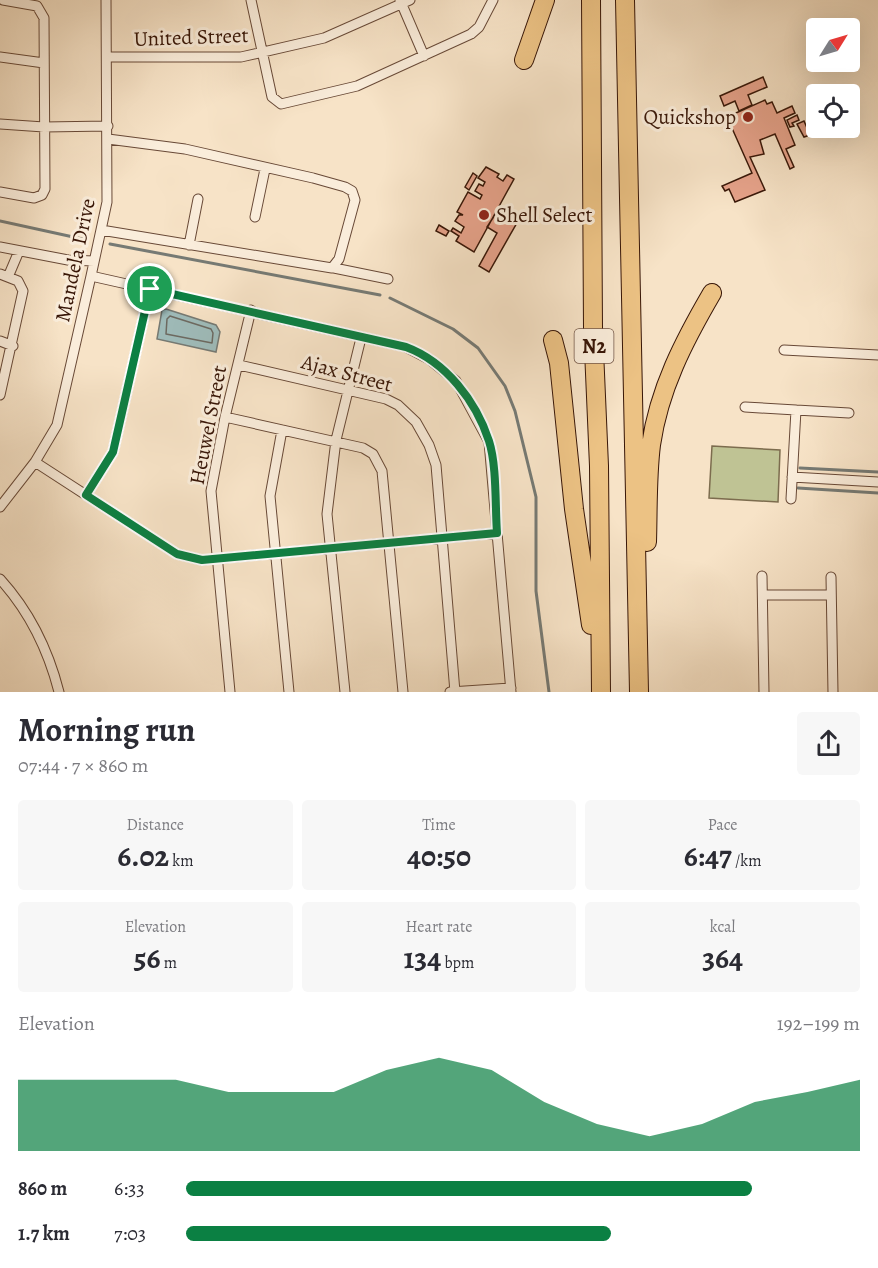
<!DOCTYPE html>
<meta charset="utf-8">
<style>
:root{--surface:#fff;--page:#f7f7f7;--text:#2b2b33;--muted:#7c7c81;--accent:#0b8043}
body{margin:0;font-family:Alegreya,serif;background:var(--page);color:var(--text);height:100vh;display:flex;flex-direction:column;font-size:22px;white-space:nowrap}
*{box-sizing:border-box;margin:0}
p{font-size:20px;color:var(--muted)}
.icon{flex:none;width:33px;height:33px;fill:none;stroke:currentColor;stroke-width:2;stroke-linecap:round;stroke-linejoin:round}
.map{position:relative;height:692px;overflow:hidden}
.drawer{display:flex;flex-direction:column;background:var(--surface);flex:1}
.drawer>*{flex:none}
.needle{width:39px;rotate:53deg}
.buttons{position:absolute;left:806px;top:18px;display:grid;gap:12px}
.buttons a{display:grid;place-items:center;width:54px;height:54px;border-radius:6px;background:var(--surface);box-shadow:0 6px 24px #0002;font-size:30px}
.pin{position:absolute;display:grid;place-items:center;width:51px;height:51px;color:#fff;margin:-26px;border:3px solid #fff;border-radius:50%;box-shadow:0 2px 6px #0007}
.round{display:grid;place-items:center;flex:none;width:63px;height:63px;border-radius:6px;background:var(--page)}
.headline{display:flex;align-items:center;justify-content:space-between;height:102px;padding:0 18px}
h1{font-size:33px;font-weight:700;line-height:45px}
.metrics{display:grid;grid-template-columns:repeat(3,1fr);gap:9px;height:102px;padding:6px 18px}
.metrics div{display:grid;align-content:center;border-radius:6px;background:var(--page);text-align:center}
.metrics b{font-size:30px;font-weight:700}
.metrics small{font-size:16px;font-weight:400}
.metrics p{font-size:16px}
.chart{height:168px;padding:12px 18px}
.chart p{display:flex;justify-content:space-between}
.chart svg{width:100%;height:108px;margin-top:6px;fill:var(--accent);opacity:.7}
ul{padding:0 18px;list-style:none;font-size:20px}
li{display:grid;grid-template-columns:96px 72px 1fr;align-items:center;height:45px}
li i{height:15px;border-radius:8px;background:var(--accent)}
.map>svg:first-child{display:block}
.green{fill:#bfc394;stroke:#7c6c4e;stroke-width:1.5}
.water{fill:#9fbdbc;stroke:#767a74;stroke-width:1.5}
.lines{fill:none;stroke-linecap:round;stroke-linejoin:round}
.shore{stroke:#6c6a62;stroke-width:1.5}
.stream{stroke:#767a74;stroke-width:3}
.building{fill:#e6a28a;stroke:#381607;stroke-width:1.5}
.minor-casing{stroke:#684937;stroke-width:11}
.motorway-casing{stroke:#381607;stroke-width:20}
.minor{stroke:#faeddb;stroke-width:9}
.motorway{stroke:#ecc284;stroke-width:18}
.route-casing{stroke:#fff;stroke-width:12}
.route{stroke:#0b8043;stroke-width:8}
.poi-dot{fill:#8f2418;stroke:#faeddb;stroke-width:2}
.labels{text-anchor:middle;stroke-width:6;stroke-linejoin:round;paint-order:stroke}
.shield{fill:#faeddb;stroke:#725647;stroke-width:1.5}
.shield-label{font-size:20px;font-weight:bold;fill:#381607}
.street-label{font-size:21px;fill:#381607;stroke:#faeddb}
.poi-label{font-size:21px;fill:#381607;stroke:#faeddb;text-anchor:end}
</style>
<div class="map">
<svg width="878" height="692" viewBox="0 0 878 692">
<rect width="100%" height="100%" fill="#f7e3c7"/>
<filter id="stains"><feTurbulence type="fractalNoise" baseFrequency=".00333" numOctaves="4"/><feColorMatrix values="0 0 0 0 .2 0 0 0 0 .09 0 0 0 0 .02 0 0 0 .5 -.17"/></filter>
<radialGradient id="worn" r=".72"><stop offset=".6" stop-color="#630" stop-opacity="0"/><stop offset="1" stop-color="#630" stop-opacity=".3"/></radialGradient>
<path class="green" d="M712,446L780,450L778,502L709,498Z"/>
<path class="water" d="M166,309L216,325L220,332L216,352L157,339L162,310Z"/>
<g class="lines">
<path class="shore" d="M170,316L211,329L213,333L212,343L166,334L167,319Z"/>
<path class="stream" d="M0,221L87,240
M110,244L380,295
M390,298L453,329L478,348L505,386L515,411L536,497V591L549,692
M800,468L878,472
M798,488L878,493"/>
</g>
<path class="building" d="M763,77L767,87L748,95L752,105L739,111L735,101L724,106L720,96Z
M765,100L767,104L772,102L777,113L792,106L795,113L784,118L795,145L786,149L794,167L790,169L775,134L760,140L764,154L750,157L765,190L735,202L729,189L725,191L722,186L752,173L727,117Z
M816,109V122L812,124L807,113Z
M797,115L799,120L792,123L794,126L790,127L787,120Z
M804,121L810,135L804,137L797,124Z
M486,167L499,174L497,177L503,181L507,175L514,179L474,252L456,241L459,236L451,231L453,228L461,233L464,227L455,221L459,215H463L457,212L468,192L480,199L482,195L475,191L479,184L483,186L485,182L478,178Z
M473,173L477,176L469,190L465,187Z
M498,210L518,221L489,272L479,266L497,233L487,227Z
M439,225L449,231L446,236L436,231Z"/>
<g class="lines">
<g class="minor-casing">
<path id="minor" d="M251,0L272,97L281,104L357,86L471,34L479,27L493,0
M400,0L424,56
M0,57L44,63
M107,57H241L324,38L410,0
M0,124L44,127L108,126
M0,192L34,198L42,195L45,189L44,18L37,6L3,0
M255,217L265,169
M101,230L332,268L339,259L355,200L352,191L345,187L313,178L185,149L108,139
M189,245L198,199
M0,247L68,260L94,261
M334,268L388,279
M0,274L18,281L23,291L0,395
M91,276L406,347L429,359L456,381L489,442L511,692
M8,277L19,251
M0,341L13,346
M784,350L878,355
M239,365L386,399L398,405L416,422L429,445L436,465L455,692
M745,407L796,410
M225,417L363,448L373,454L382,471L403,692
M282,430L270,496L289,692
M35,462L177,554L202,560L497,533
M792,477L878,482
M86,495L113,452L150,289
M791,499L796,410L849,413
M0,507L35,462L57,425L91,276L107,202L106,0
M762,576L764,692
M831,577L833,692
M0,579C30,612 48,649 59,692
M763,595H831
M230,692L211,491L225,417L251,310
M345,692L327,514L336,440L361,338
M450,692L511,688"/>
</g>
<g class="motorway-casing">
<path id="motorway" d="M591,0L593,327L599,466L601,692
M625,0L639,692
M524,60L545,0
M553,340L559,363L574,509L591,625
M647,542C648,510 647,477 651,445C659,389 684,341 712,293"/>
</g>
<use href="#minor" class="minor"/>
<use href="#motorway" class="motorway"/>
</g>
<g class="lines">
<g class="route-casing">
<path id="route" d="M150,289L406,347C446,362 476,401 489,441C497,466 495,506 497,533L202,560L177,554L86,495L113,452Z"/>
</g>
<use href="#route" class="route"/>
</g>
<g class="poi-dot">
<circle cx="748" cy="117" r="6"/>
<circle cx="484" cy="215" r="6"/>
</g>
<g class="labels">
<rect class="shield" x="574.5" y="329" width="39" height="34" rx="4.5"/>
<g class="shield-label">
<text x="594" y="353">N2</text>
</g>
<g class="street-label">
<text transform="translate(191 37) rotate(-2)" y="7">United Street</text>
<text transform="translate(75 260) rotate(-78)" y="7">Mandela Drive</text>
<text transform="translate(347 373) rotate(15)" y="7">Ajax Street</text>
<text transform="translate(208 425) rotate(-79)" y="7">Heuwel Street</text>
</g>
<g class="poi-label">
<text x="736" y="124">Quickshop</text>
<text x="496" y="222" text-anchor="start">Shell Select</text>
</g>
</g>
<rect width="100%" height="100%" filter="url(#stains)"/>
<rect width="100%" height="100%" fill="url(#worn)"/>
</svg>
<div class="buttons">
<a><svg class="needle" viewBox="-14 -14 28 28"><path d="M0-13l5 13h-10z" fill="#e53935"/><path d="M0 13l5-13h-10z" fill="#7c7c81"/></svg></a>
<a><svg class="icon" aria-label="locate" viewBox="0 0 24 24"><circle cx="12" cy="12" r="6"/><path d="M12 2v4M12 18v4M2 12h4M18 12h4"/></svg></a>
</div>
<div class="pin" style="left:150px;top:289px;background:#1e9e55"><svg class="icon" aria-label="arrive" viewBox="0 0 24 24"><path d="M6 21V4h12l-3 4 3 4H6"/></svg></div>
</div>
<section class="drawer">
<div class="headline"><div><h1>Morning run</h1><p>07:44 · 7 × 860 m</p></div><a class="round"><svg class="icon" aria-label="share" viewBox="0 0 24 24"><path d="M12 15V3M7 8l5-5 5 5M5 13v7h14v-7"/></svg></a></div>
<div class="metrics">
<div><p>Distance</p><b>6.02<small> km</small></b></div>
<div><p>Time</p><b>40:50</b></div>
<div><p>Pace</p><b>6:47<small> /km</small></b></div>
</div>
<div class="metrics">
<div><p>Elevation</p><b>56<small> m</small></b></div>
<div><p>Heart rate</p><b>134<small> bpm</small></b></div>
<div><p>kcal</p><b>364</b></div>
</div>
<div class="chart"><p><span>Elevation</span>192–199 m</p>
<svg viewBox="0 0 160 44" preserveAspectRatio="none"><path d="M0 44V15L10 15L20 15L30 15L40 20L50 20L60 20L70 11L80 6L90 11L100 24L110 33L120 38L130 33L140 24L150 20L160 15V44z"/></svg>
</div>
<ul>
<li><b>860 m</b>6:33<i style="width:84%"></i></li>
<li><b>1.7 km</b>7:03<i style="width:63%"></i></li>
</ul>
</section>
